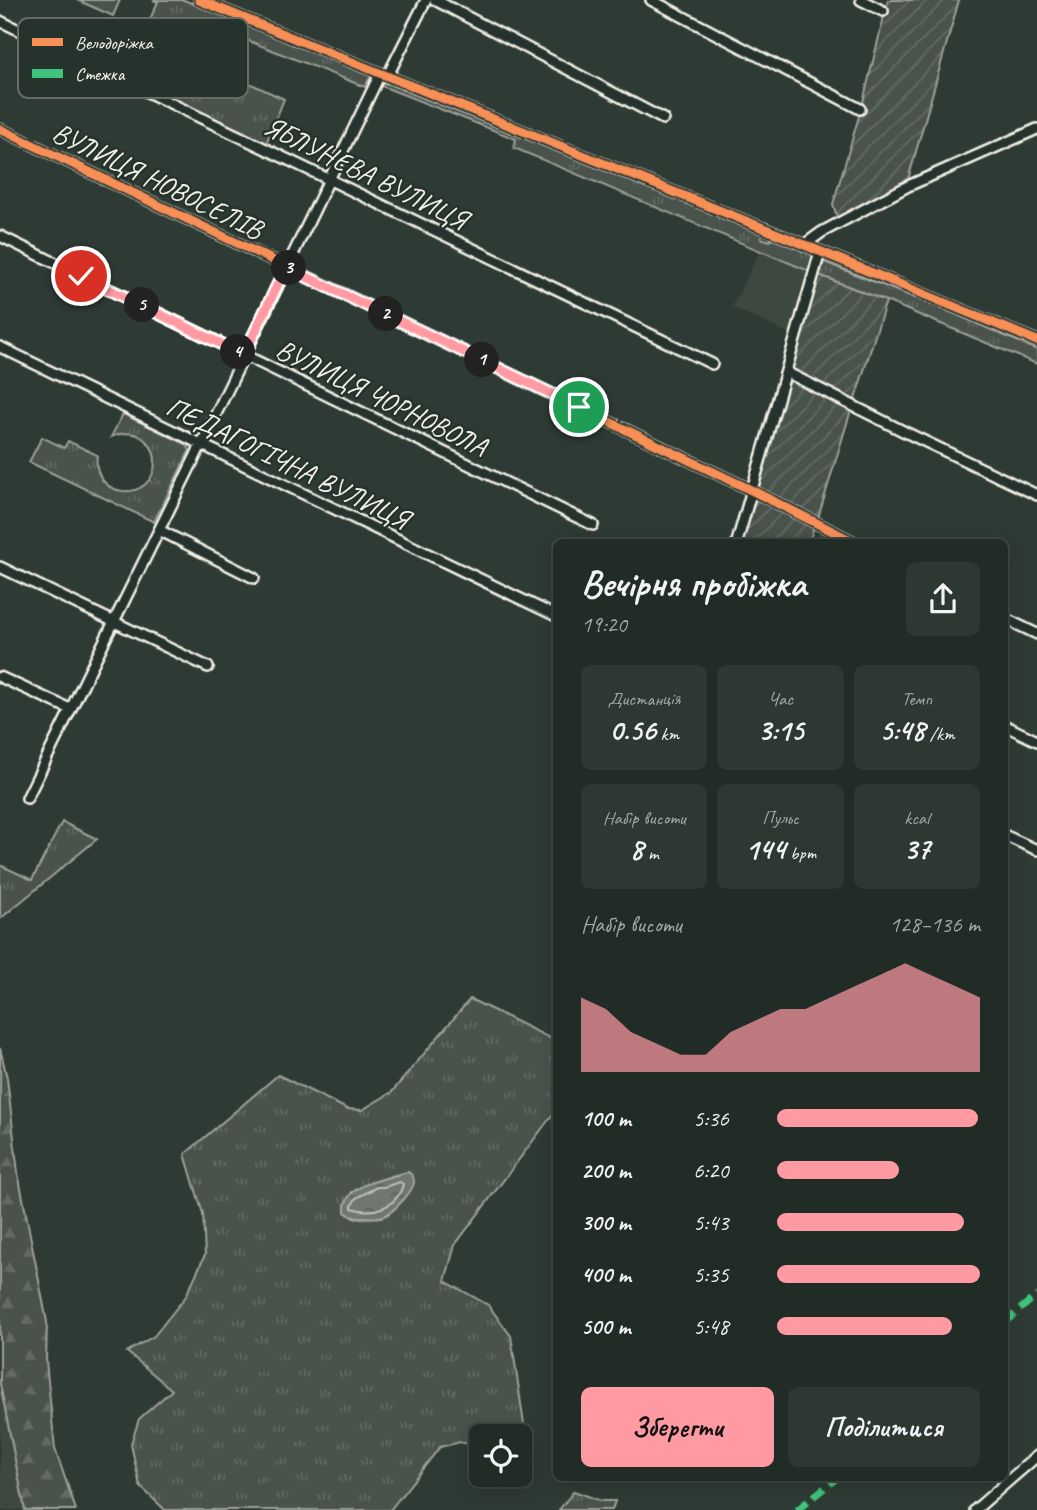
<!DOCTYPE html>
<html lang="uk">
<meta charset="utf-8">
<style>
:root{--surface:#222c27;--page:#2e3833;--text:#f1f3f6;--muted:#a2a7a7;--line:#3f4844;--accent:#ff9aa2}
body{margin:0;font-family:Caveat,sans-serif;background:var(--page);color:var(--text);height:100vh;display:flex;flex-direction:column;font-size:26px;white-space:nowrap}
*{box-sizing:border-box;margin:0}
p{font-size:23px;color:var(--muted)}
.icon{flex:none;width:38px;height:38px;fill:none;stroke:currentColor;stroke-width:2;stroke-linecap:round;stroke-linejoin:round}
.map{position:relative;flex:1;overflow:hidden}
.details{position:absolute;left:553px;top:539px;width:455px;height:942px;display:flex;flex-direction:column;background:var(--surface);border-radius:10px;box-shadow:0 4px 18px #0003,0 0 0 2px var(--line)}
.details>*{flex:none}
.fabs{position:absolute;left:469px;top:1424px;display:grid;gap:14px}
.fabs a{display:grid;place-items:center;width:63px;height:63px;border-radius:10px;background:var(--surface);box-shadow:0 4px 18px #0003,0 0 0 2px var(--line);font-size:35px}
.pin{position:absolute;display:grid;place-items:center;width:60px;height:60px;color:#fff;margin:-30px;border:4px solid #fff;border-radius:50%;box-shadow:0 2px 7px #0007}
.km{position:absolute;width:35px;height:35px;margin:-18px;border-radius:50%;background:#222;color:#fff;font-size:19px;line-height:35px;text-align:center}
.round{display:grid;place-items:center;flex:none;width:74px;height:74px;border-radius:10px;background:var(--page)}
.overview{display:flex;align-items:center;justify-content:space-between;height:119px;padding:0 28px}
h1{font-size:38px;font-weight:700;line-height:52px}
.stats{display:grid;grid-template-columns:repeat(3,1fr);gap:10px;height:119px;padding:7px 28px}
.stats div{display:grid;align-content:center;border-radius:10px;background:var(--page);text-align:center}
.stats b{font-size:30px;font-weight:700}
.stats small{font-size:19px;font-weight:400}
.stats p{font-size:19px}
.chart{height:196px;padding:14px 28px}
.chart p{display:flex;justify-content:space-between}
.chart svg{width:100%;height:126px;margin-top:7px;fill:var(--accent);opacity:.7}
.button{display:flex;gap:14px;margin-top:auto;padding:14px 28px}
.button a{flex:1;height:80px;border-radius:10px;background:var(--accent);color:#111;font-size:28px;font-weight:700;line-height:80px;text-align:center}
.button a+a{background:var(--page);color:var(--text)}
ul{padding:0 28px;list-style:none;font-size:23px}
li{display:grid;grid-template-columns:112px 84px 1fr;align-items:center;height:52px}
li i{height:18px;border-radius:9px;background:var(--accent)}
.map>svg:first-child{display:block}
.built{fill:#3c4841}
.grass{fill:url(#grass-tufts);stroke:#9ea29a;stroke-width:2;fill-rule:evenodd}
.forest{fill:url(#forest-firs);stroke:#9ea29a;stroke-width:2}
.garden{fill:url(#garden-furrows);stroke:#9ea29a;stroke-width:2}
.water{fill:url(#water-ripples);stroke:#a4a8a0;stroke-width:2}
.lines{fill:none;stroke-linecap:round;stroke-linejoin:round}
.shore{stroke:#bfc0b8;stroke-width:2}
.minor-casing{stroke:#f4f1e8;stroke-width:14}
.minor{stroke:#26332d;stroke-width:9}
.quiet{stroke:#40c37c;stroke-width:7;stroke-dasharray:14 7;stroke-linecap:butt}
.cycleway-casing{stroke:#26332d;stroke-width:13}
.cycleway{stroke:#f78f57;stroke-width:9}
.route-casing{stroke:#fff;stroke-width:14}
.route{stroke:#ff9aa2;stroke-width:9}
.labels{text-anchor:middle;stroke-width:5;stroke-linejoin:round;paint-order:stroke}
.street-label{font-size:28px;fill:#f4f1e8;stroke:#26332d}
.key{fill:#26332d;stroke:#646c65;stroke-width:2}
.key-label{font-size:19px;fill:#f4f1e8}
</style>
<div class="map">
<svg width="1037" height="1510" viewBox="0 0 1037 1510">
<defs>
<pattern id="grass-tufts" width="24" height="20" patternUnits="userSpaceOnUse" patternTransform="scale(1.75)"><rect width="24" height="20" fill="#48524c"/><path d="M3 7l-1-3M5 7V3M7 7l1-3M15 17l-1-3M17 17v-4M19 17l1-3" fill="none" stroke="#636b66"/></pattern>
<pattern id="forest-firs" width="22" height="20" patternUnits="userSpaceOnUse" patternTransform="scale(1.75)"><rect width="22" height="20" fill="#48524c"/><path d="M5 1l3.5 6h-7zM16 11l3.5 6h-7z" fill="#636b66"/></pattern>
<pattern id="garden-furrows" width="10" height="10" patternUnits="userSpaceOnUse" patternTransform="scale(1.75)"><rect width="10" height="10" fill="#48524c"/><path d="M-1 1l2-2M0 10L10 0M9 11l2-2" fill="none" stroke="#636b66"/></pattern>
<pattern id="water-ripples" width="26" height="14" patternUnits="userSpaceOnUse" patternTransform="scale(1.75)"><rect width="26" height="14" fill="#6f7770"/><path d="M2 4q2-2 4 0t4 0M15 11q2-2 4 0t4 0" fill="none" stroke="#5c605b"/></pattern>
</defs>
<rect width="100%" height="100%" fill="#2e3b34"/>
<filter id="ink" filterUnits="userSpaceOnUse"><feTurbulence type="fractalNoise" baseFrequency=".0143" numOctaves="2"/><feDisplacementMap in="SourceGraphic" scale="14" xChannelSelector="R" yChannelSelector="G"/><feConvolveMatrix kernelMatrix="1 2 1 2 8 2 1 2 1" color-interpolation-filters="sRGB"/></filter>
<g filter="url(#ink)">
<path class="built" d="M760,251L811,272L793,336L732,307Z
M0,1384L25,1510H0Z"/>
<path class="grass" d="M77,0H120L113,16Z
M153,0H184L371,76L365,87L239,37L223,71L284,99L265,146L123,77L158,2Z
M381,81L762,234L761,238L770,241L771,238L816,256L811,272L514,148L516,139L379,85Z
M824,262L953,313L1037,350V364L886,301L819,275Z
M123,414L186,444L190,450L154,522L29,462L42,437L64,448L68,441L97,455C91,501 154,503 155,462C155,454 152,447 147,442C137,431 123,432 111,437Z
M62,822L97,839L0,919V865L32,880Z
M470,999L556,1041V1110L455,1245L445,1281L488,1305L511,1336L527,1445L520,1455V1437H481V1447L460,1442L440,1447L390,1510H165L140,1486L131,1444L139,1419L172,1390L127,1352L154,1336L186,1296L205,1255L203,1214L185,1154L278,1075L347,1109L362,1110L392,1092ZM408,1172L406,1196L393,1210L382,1217L353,1218L345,1204L352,1192L391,1176Z
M574,1491L601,1501H615L612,1510H559Z"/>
<path class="forest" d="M0,1048L7,1078L18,1173L47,1322L46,1361L55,1449L76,1510H25L0,1384Z"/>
<path class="garden" d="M888,0H959L907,183L838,220L833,204L862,106Z
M819,275L886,301L854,402L790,369Z
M790,379L851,410L818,518L756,488Z
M754,496L814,527L809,542H741Z"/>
<path class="water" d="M408,1172C412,1175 414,1176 414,1182C413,1192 393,1212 384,1216C376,1219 369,1217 361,1217C353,1217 351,1217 345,1212C342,1183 387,1179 408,1172Z"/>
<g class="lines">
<path class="shore" d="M400,1182L403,1184C398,1207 373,1215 352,1208V1205L356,1198L377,1187H384Z"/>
<g class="minor-casing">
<path id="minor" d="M199,0L795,241L1037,341
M435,0L663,119
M651,0L860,109
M861,0L883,11
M0,21L712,364
M387,77L426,0
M0,129L751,490L854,542
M0,236L593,525
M804,245L822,232L908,186L1037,129
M0,347L556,616
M786,372L903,431L1037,495
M159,530L254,578
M737,542L820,252
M0,567L208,667
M1004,618L1037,634
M0,677L70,709
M1004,725L1037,741
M27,798L201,445L380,74
M1004,835L1037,850
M975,1510L1037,1456"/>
</g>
<use href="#minor" class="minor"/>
<path class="quiet" d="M1004,1323L1037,1295
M797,1510L838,1477"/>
<g class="cycleway-casing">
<path id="cycleway" d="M199,0L795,241L1037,341
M0,129L751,490L854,542"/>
</g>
<use href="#cycleway" class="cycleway"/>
</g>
</g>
<g class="lines" filter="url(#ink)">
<g class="route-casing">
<path id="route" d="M81,276L244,355L286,267L579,407"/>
</g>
<use href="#route" class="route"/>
</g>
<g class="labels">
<g class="street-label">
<text transform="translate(366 172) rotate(26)" y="10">ЯБЛУНЕВА ВУЛИЦЯ</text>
<text transform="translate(158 180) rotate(26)" y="10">ВУЛИЦЯ НОВОСЕЛІВ</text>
<text transform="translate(382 397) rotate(26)" y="10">ВУЛИЦЯ ЧОРНОВОЛА</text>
<text transform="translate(288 462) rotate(26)" y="10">ПЕДАГОГІЧНА ВУЛИЦЯ</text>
</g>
</g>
<rect x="18" y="18" width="230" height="80" rx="10" class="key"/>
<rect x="32" y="38" width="31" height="8" fill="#f78f57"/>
<rect x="32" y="69" width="31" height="9" fill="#40c37c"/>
<g class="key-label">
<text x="75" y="49">Велодоріжка</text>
<text x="75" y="80">Стежка</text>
</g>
</svg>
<div class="fabs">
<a><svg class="icon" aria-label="locate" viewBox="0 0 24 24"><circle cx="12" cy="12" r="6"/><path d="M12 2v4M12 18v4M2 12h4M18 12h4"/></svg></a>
</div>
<div class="pin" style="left:579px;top:407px;background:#1e9e55"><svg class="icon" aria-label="arrive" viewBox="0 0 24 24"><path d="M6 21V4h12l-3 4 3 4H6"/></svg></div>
<div class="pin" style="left:81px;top:276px;background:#d93025"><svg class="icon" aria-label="check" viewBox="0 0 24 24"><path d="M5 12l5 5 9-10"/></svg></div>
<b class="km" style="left:482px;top:360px">1</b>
<b class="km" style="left:386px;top:314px">2</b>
<b class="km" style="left:289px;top:268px">3</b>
<b class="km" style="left:238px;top:352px">4</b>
<b class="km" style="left:142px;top:305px">5</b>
<section class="details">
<div class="overview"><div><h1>Вечірня пробіжка</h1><p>19:20</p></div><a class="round"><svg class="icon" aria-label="share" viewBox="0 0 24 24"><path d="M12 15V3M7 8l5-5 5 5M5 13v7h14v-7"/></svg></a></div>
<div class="stats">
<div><p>Дистанція</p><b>0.56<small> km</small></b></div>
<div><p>Час</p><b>3:15</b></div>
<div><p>Темп</p><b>5:48<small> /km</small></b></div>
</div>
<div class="stats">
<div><p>Набір висоти</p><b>8<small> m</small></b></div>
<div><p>Пульс</p><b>144<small> bpm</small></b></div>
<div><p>kcal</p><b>37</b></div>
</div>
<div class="chart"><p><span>Набір висоти</span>128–136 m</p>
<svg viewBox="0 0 160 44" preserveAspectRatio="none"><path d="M0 44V18L10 22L20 30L30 34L40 38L50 38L60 30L70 26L80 22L90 22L100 18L110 14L120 10L130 6L140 10L150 14L160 18V44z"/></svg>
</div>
<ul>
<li><b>100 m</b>5:36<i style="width:99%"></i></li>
<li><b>200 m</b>6:20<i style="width:60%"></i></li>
<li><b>300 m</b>5:43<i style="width:92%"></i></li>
<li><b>400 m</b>5:35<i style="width:100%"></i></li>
<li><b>500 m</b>5:48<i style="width:86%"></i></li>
</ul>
<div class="button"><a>Зберегти</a><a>Поділитися</a></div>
</section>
</div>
